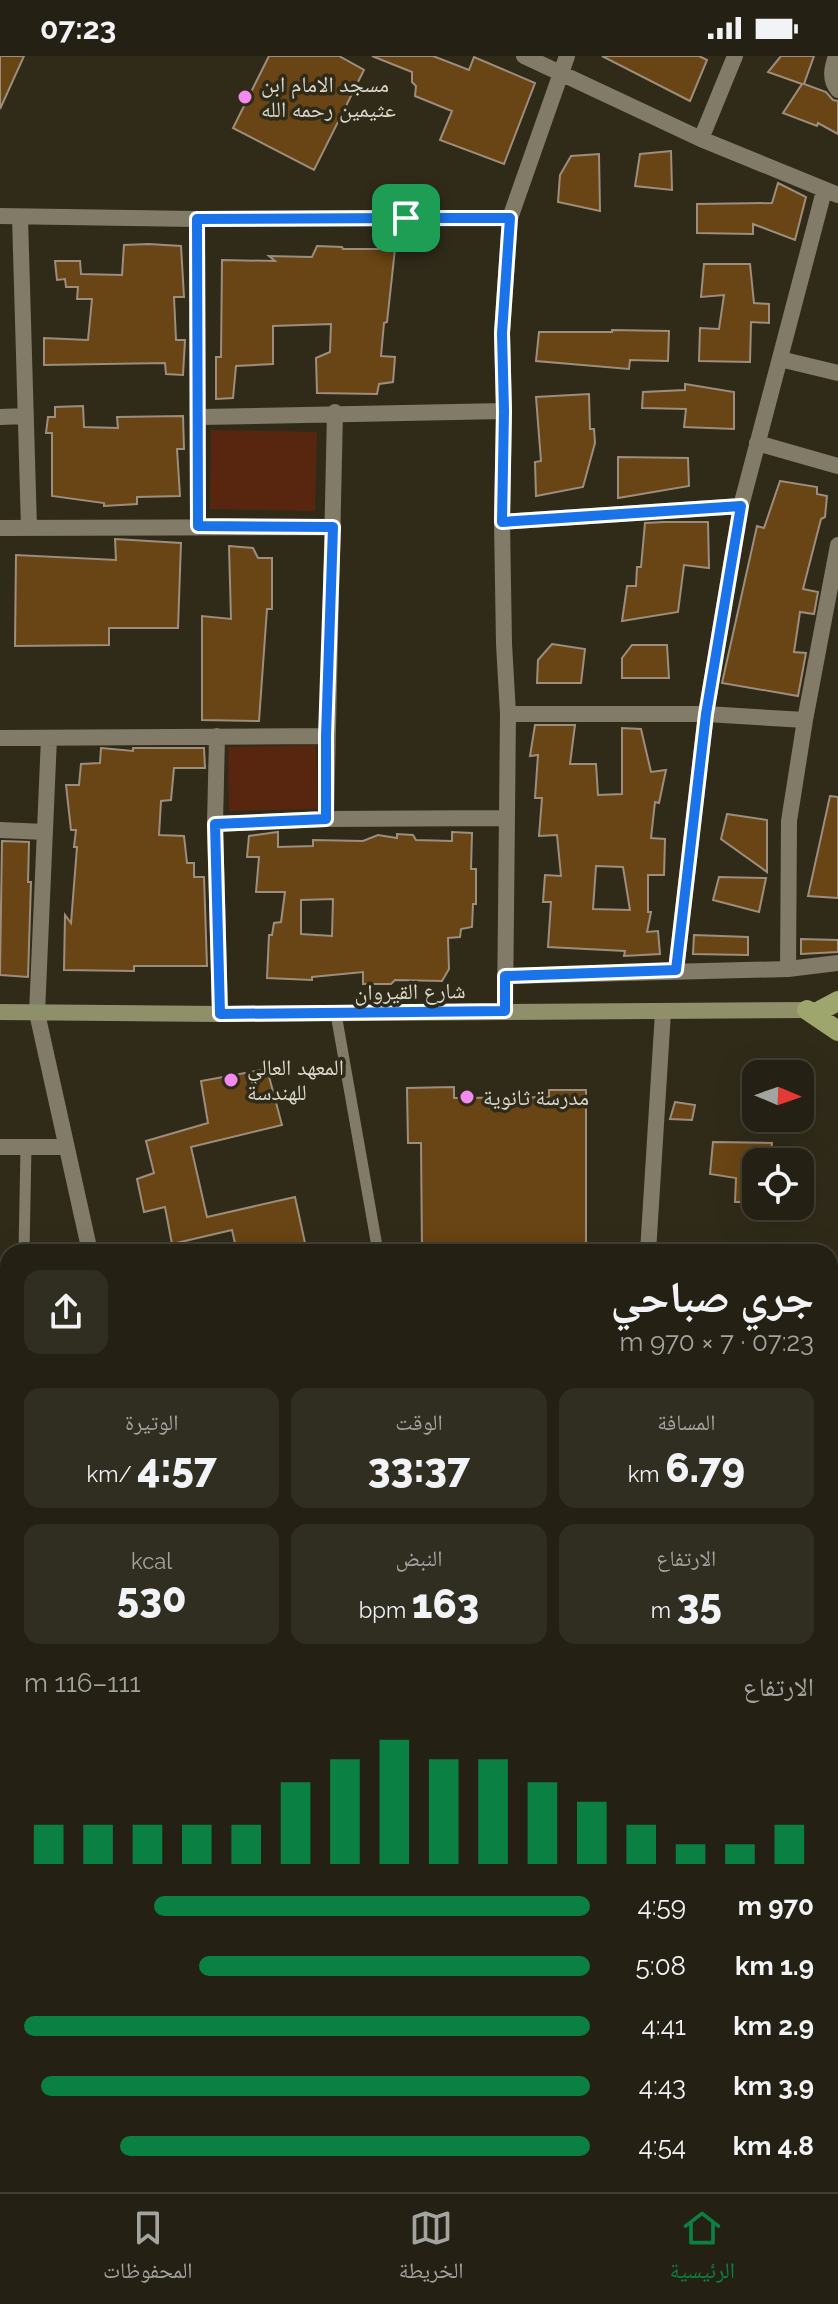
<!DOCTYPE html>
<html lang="ar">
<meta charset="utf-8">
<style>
:root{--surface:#242013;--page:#302d21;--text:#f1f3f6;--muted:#a3a3a0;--line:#413e33;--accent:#0b8043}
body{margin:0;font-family:Raleway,"Noto Naskh Arabic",sans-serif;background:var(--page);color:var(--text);direction:rtl;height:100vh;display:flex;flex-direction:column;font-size:30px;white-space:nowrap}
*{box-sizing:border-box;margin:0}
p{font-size:26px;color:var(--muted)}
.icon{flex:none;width:44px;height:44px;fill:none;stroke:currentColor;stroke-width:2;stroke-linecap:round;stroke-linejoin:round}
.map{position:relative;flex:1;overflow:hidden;direction:ltr}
.details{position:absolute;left:0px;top:1188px;width:838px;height:948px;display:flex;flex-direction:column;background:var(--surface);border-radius:24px 24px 0 0;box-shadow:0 8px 32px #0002,0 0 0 2px var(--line);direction:rtl}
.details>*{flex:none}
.needle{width:52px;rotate:92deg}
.tools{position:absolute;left:742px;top:1004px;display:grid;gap:16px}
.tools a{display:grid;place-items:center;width:72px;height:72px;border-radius:16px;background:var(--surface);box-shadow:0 8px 32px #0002,0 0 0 2px var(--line);font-size:40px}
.pin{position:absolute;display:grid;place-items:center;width:68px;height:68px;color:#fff;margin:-34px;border-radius:16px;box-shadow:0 4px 12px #0006}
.round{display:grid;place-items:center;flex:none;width:84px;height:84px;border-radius:16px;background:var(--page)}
.head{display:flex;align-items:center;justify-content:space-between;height:136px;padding:0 24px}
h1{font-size:44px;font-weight:800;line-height:60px}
.figures{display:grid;grid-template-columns:repeat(3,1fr);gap:12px;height:136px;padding:8px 24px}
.figures div{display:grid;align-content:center;border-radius:16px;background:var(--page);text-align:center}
.figures b{font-size:40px;font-weight:800}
.figures small{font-size:22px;font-weight:400}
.figures p{font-size:22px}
.chart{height:224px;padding:16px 24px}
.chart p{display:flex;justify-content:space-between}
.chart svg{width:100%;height:144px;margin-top:8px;stroke:var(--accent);stroke-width:6}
ul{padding:0 24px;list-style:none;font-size:26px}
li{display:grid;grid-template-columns:128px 96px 1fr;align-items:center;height:60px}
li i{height:20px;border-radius:10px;background:var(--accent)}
.status{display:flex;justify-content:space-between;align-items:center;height:56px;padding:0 40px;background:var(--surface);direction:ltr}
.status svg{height:22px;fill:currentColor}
.tab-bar{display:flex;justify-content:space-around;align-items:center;height:112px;border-top:2px solid var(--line);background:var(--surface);font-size:22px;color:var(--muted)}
.tab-bar a{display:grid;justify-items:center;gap:4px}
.tab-bar .current{color:var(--accent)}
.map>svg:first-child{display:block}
.green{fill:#58260e}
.building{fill:#694414;stroke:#9d8d7d;stroke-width:2;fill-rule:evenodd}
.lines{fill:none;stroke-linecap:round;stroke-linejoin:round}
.service{stroke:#817b67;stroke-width:11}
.minor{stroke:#817b67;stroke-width:16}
.secondary{stroke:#8f906a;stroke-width:16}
.primary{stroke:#9ea56d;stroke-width:20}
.route-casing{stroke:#fff;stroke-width:16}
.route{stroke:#1a73e8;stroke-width:10}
.poi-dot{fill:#f489f0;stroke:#302b19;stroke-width:3}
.labels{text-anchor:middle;stroke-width:7;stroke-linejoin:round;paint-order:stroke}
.poi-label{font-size:22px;fill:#dbd8cd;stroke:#302b19;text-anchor:start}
.street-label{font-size:22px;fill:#dbd8cd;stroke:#302b19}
</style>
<div class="status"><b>07:23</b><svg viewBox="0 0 49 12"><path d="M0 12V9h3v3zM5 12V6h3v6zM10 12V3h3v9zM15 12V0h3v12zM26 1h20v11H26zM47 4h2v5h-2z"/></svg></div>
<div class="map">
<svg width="838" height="2136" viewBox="0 0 838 2136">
<rect width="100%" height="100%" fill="#302b19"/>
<path class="green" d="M211,374L317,376L315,455L210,453Z
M316,689L318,753L229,755L228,691Z
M429,2128H464L466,2136H403Z"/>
<path class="building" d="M0,0H24L0,53Z
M269,0H339L364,14L314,114L233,72Z
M372,0H433L469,14L474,1L535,27L504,108L440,84L452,55L415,40L416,30L412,26V16Z
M602,0H699L707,4L690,45Z
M781,0H814L804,28L826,36L833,44L838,45V78L818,67L817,70L783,57L802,28L768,16Z
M671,95L672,134L635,130L640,98Z
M599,98L600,155L558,146L560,119L571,100Z
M778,127L806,141L795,184L753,168V178L697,177V148L772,147Z
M149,188L181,190L184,241H174L176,284H185L183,319L166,318L165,307L44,309V282L88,284L92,243H77L78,231H66L65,223L57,224L55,205H80L81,218L122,219L124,189Z
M317,190L342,191L343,193H395L387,266L384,267L381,300L395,301L393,326L379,328L377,338L317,337L316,302L330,296L331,268L273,270V308L236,310L233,342L216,343V301H221L222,204L275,205L269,200L312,201Z
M704,208H750L754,247L769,248V267L751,266L750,306L699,305L700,272L719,273L724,239L701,241Z
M612,274L669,275L668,305L630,304L629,313L536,305L539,276H612Z
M685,328L734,336V373L684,371L686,353L642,352L643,336L685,334Z
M589,338L590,373H594L595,387L583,431L536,440L535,406L541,405L536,341Z
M83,350L84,371L118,372L117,361L183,360L184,393H177L180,440L137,441V448L104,450V447L52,440V377H46L48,361H55V351Z
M618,401L688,402L689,430L618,442Z
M780,425L817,431V438L827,440L825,461L821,463L803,533L818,536L814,558L800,556L794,596L806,597L798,640L722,627L757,470L764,472Z
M664,466H708L709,512L684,509L678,556L622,565L627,530H636L637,511H641L645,467Z
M115,483L181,487L178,572H109V589L15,590L16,499L116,504Z
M229,490L253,492L258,502H272V553H267L259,665L202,664V560L231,563Z
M552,588L585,593L581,627H537L538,604Z
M632,589H667L669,622H622V602Z
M535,669H575L570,708H596L598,739L622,738V672L641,673L651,716L666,714L659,747L655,746L651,782L665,783L664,819H648V856H651L647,876L658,875L660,898L624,900L625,895L548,891L551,846H543L545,819L561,820L557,779L539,780L542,742H535L538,699L530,700ZM596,810L623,811L630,854L593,853Z
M101,692L133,695V692H204L205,712H174L171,744L161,745L159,779L184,780L187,807H194V821H204L207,910H134V915L64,914L65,859L71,867L77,791H74L76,774H71L66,729H79L81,708L100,707Z
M830,740L838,741V842L808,840Z
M727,758L767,764V816L721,783Z
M278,776V791L313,790V784L363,785L378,779L397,782V778L413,779L416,784L452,785V776L472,777L471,813H476V848H473L472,871L461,873L460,881L448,882L449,913L442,925L395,924L391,928H363V916L312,921V924L267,922L269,879H272L274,867L281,866L285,836H256L259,801H247L249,780ZM333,843L332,880L301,878V844Z
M2,785L29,786L28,826H31L28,921L0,919Z
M719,821L766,822L759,856L713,844Z
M694,879L748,881V899L693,898Z
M801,883L838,884V896L801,898Z
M267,1013L282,1069L191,1091L207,1161L295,1141L307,1196H237L232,1174L172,1188L165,1151L144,1156L137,1123L154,1117L146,1085L208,1067L201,1025Z
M454,1031V1042L549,1041V1034H586V1196H422L421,1087H408L407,1032Z
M675,1046L695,1049L692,1064L670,1063Z
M713,1086L772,1087L770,1106H756V1146H735L736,1122L710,1118Z"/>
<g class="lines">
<path class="service" d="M336,958L378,1196
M24,1196L26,1091"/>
<path class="minor" d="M524,0L701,83L838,139
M836,0C832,12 829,23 838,34
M701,83L735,0
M0,160L197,163L510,162
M20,161L29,472
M197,163L198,470
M780,303L838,317
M0,361L25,360
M200,361L504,355
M757,387L838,410
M502,466L741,450
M0,472L333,471
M508,658H706L805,664L789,765L788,913
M805,664L838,489
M217,680L215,768L220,958
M0,682L326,680
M49,682L37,957L90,1196
M326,763L335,356
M215,768L326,763L506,762
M0,774L45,776
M676,914L706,658L741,450L824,135
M505,920L788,913L838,907
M505,955L508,658L504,588L502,466L504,355L502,277L510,162L567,0
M0,1091H66
M648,1196L663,956
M0,1330L8,1329
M0,1469L8,1501
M0,1868L8,1866
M830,1963L838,1964
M160,2128L162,2136
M583,2136V2128"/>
<path class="secondary" d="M0,956L220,958L816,954"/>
<path class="primary" d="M807,954L838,975
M821,954L838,945
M830,1574L838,1519
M830,1777L838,1728
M737,2136L738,2128
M774,2136L775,2128"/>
</g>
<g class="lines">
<g class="route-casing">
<path id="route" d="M406,162H510L502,277L504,355L502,466L741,450L706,658L676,914L505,920V955L220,958L215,768L326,763V680L333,471L198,470L197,163Z"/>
</g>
<use href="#route" class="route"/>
</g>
<g class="poi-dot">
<circle cx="245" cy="41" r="8"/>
<circle cx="231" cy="1024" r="8"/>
<circle cx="467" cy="1041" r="8"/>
</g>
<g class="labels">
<g class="poi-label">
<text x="261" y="36">مسجد الامام ابن<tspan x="261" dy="25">عثيمين رحمه الله</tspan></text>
<text x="247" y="1019">المعهد العالي<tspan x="247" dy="25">للهندسة</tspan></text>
<text x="483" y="1049">مدرسة ثانوية</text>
</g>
<g class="street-label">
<text transform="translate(410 935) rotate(-1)" y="8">شارع القيروان</text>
</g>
</g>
</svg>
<div class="tools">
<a><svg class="needle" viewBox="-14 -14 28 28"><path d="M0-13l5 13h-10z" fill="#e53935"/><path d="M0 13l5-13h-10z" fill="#a3a3a0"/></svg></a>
<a><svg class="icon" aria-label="locate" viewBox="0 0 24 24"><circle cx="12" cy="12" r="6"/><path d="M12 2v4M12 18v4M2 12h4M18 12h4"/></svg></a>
</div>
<div class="pin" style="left:406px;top:162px;background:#1e9e55"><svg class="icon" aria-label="arrive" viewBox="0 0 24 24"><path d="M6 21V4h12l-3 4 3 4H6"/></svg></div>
<section class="details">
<div class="head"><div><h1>جري صباحي</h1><p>07:23 · 7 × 970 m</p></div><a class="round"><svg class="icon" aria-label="share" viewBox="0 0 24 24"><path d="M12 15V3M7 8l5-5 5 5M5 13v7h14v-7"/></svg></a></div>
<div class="figures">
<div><p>المسافة</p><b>6.79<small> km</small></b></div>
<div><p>الوقت</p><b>33:37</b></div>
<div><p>الوتيرة</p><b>4:57<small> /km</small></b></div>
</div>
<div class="figures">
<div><p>الارتفاع</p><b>35<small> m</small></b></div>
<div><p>النبض</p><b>163<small> bpm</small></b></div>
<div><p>kcal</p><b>530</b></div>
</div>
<div class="chart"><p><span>الارتفاع</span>111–116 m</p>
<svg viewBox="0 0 160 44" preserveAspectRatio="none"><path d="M5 44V32M15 44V32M25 44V32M35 44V32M45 44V32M55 44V19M65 44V12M75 44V6M85 44V12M95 44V12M105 44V19M115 44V25M125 44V32M135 44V38M145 44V38M155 44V32"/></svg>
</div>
<ul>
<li><b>970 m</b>4:59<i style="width:77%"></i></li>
<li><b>1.9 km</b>5:08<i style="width:69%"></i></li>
<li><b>2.9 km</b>4:41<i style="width:100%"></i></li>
<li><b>3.9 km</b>4:43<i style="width:97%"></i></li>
<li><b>4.8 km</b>4:54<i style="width:83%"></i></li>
</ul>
</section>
</div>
<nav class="tab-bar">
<a class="current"><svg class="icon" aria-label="home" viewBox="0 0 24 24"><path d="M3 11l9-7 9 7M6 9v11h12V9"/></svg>الرئيسية</a>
<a><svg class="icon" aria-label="map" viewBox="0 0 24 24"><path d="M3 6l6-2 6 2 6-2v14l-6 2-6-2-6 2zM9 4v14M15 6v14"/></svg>الخريطة</a>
<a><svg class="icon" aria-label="saved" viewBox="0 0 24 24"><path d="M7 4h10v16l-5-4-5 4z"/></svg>المحفوظات</a>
</nav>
